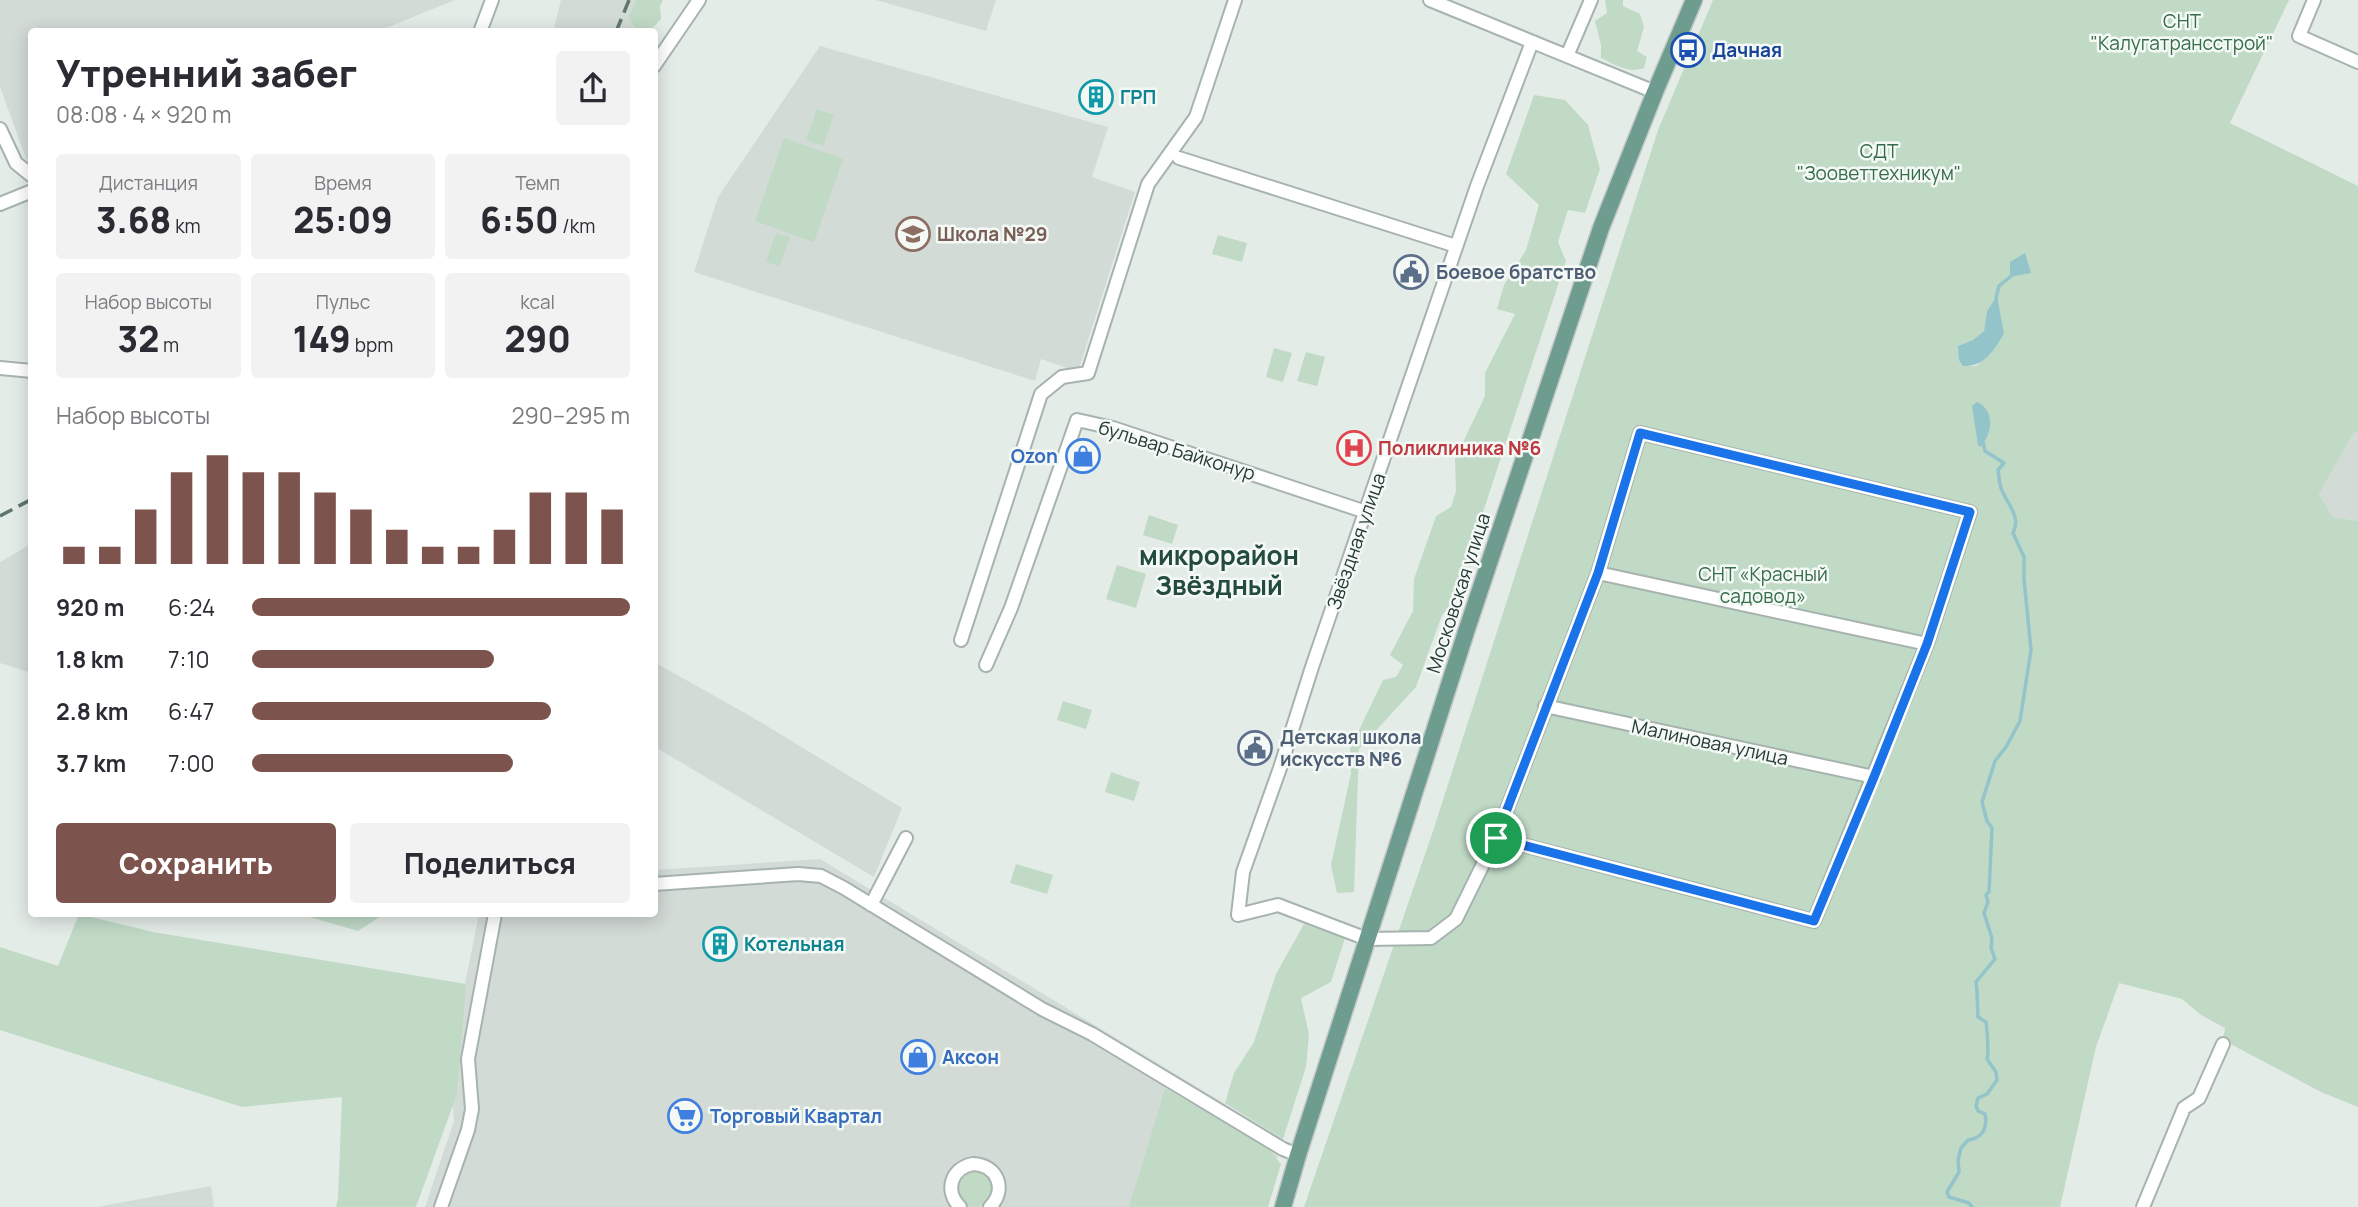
<!DOCTYPE html>
<html lang="ru">
<meta charset="utf-8">
<style>
:root{--surface:#fff;--page:#f2f2f3;--text:#2b2b33;--muted:#7c7c81;--accent:#7d544d}
body{margin:0;font-family:Manrope,sans-serif;background:var(--page);color:var(--text);height:100vh;display:flex;flex-direction:column;font-size:26px;white-space:nowrap}
*{box-sizing:border-box;margin:0}
p{font-size:23px;color:var(--muted)}
.icon{flex:none;width:38px;height:38px;fill:none;stroke:currentColor;stroke-width:2;stroke-linecap:round;stroke-linejoin:round}
.map{position:relative;flex:1;overflow:hidden}
.details{position:absolute;left:28px;top:28px;width:630px;height:889px;display:flex;flex-direction:column;background:var(--surface);border-radius:7px;box-shadow:0 4px 18px #0003}
.details>*{flex:none}
.pin{position:absolute;display:grid;place-items:center;width:60px;height:60px;color:#fff;margin:-30px;border:4px solid #fff;border-radius:50%;box-shadow:0 2px 7px #0007}
.round{display:grid;place-items:center;flex:none;width:74px;height:74px;border-radius:7px;background:var(--page)}
.head{display:flex;align-items:center;justify-content:space-between;height:119px;padding:0 28px}
h1{font-size:38px;font-weight:800;line-height:52px}
.stats{display:grid;grid-template-columns:repeat(3,1fr);gap:10px;height:119px;padding:7px 28px}
.stats div{display:grid;align-content:center;border-radius:7px;background:var(--page);text-align:center}
.stats b{font-size:35px;font-weight:800}
.stats small{font-size:19px;font-weight:400}
.stats p{font-size:19px}
.chart{height:196px;padding:14px 28px}
.chart p{display:flex;justify-content:space-between}
.chart svg{width:100%;height:126px;margin-top:7px;stroke:var(--accent);stroke-width:6}
.primary-button{display:flex;gap:14px;margin-top:auto;padding:14px 28px}
.primary-button a{flex:1;height:80px;border-radius:7px;background:var(--accent);color:#fff;font-size:28px;font-weight:800;line-height:80px;text-align:center}
.primary-button a+a{background:var(--page);color:var(--text)}
ul{padding:0 28px;list-style:none;font-size:23px}
li{display:grid;grid-template-columns:112px 84px 1fr;align-items:center;height:52px}
li i{height:18px;border-radius:9px;background:var(--accent)}
.map>svg:first-child{display:block}
.built{fill:#d3dbd7}
.green{fill:#c0dac6;fill-rule:evenodd}
.water{fill:#93c4ca}
.lines{fill:none;stroke-linecap:round;stroke-linejoin:round}
.stream{stroke:#93c4ca;stroke-width:3.5}
.minor-casing{stroke:#a7b3af;stroke-width:16}
.major-casing{stroke:#c2c8c6;stroke-width:19}
.minor{stroke:#fff;stroke-width:12}
.major{stroke:#6e9c8e;stroke-width:16}
.rail{stroke:#607770;stroke-width:3.5;stroke-dasharray:14 7;stroke-linecap:butt}
.route-casing{stroke:#fff;stroke-width:14}
.route{stroke:#1a73e8;stroke-width:9}
.labels{text-anchor:middle;stroke-width:5;stroke-linejoin:round;paint-order:stroke}
.park-label{font-size:19px;fill:#356d48;stroke:#f4f9f6}
.transit-label{font-size:19px;font-weight:bold;fill:#164399;stroke:#f4f9f6;text-anchor:start}
.culture-label{font-size:19px;font-weight:bold;fill:#0d838f;stroke:#f4f9f6;text-anchor:start}
.education-label{font-size:19px;font-weight:bold;fill:#785e54;stroke:#f4f9f6;text-anchor:start}
.service-label{font-size:19px;font-weight:bold;fill:#4e5e75;stroke:#f4f9f6;text-anchor:start}
.health-label{font-size:19px;font-weight:bold;fill:#be3a42;stroke:#f4f9f6;text-anchor:start}
.street-label{font-size:19px;fill:#263b35;stroke:#f4f9f6}
.shop-label{font-size:19px;font-weight:bold;fill:#366cbe;stroke:#f4f9f6;text-anchor:start}
.district-label{font-size:26px;font-weight:bold;fill:#244b40;stroke:#f4f9f6}
</style>
<div class="map">
<svg width="2358" height="1207" viewBox="0 0 2358 1207">
<rect width="100%" height="100%" fill="#e4ece8"/>
<path class="built" d="M0,0H455L379,31L32,32L31,162L27,161L0,87Z
M561,0H652L634,31L553,32Z
M876,0H996L986,31Z
M820,46L1108,127L1092,177L1135,192L1078,372L1041,359L1035,381L694,272L718,197Z
M2354,431L2358,432V521L2333,517L2319,494Z
M31,544V673L0,663V562Z
M654,662L752,717L902,808L874,877L655,747Z
M820,859L1283,1139L1263,1207H425L454,1121L449,1063L479,914H654L655,870Z
M211,1186L214,1207H97Z"/>
<path class="green" d="M636,0H663L660,6L661,19L650,31H638L628,18Z
M1605,0H1623V6L1640,14L1644,27L1637,51L1647,57L1644,68C1628,74 1616,65 1601,58V45L1595,21L1607,13Z
M1713,0H2289L2230,123L2358,186V432H2354L2319,494L2333,517L2358,521V1107L2321,1092L2223,1040L2225,1028L2201,1015L2182,999L2119,983L2096,1047L2060,1207H1304L1434,828L1658,130ZM1997,297L1991,354L1976,366H1963L1958,346L1973,340L1984,331L1987,311Z
M1534,95L1565,100L1588,125L1600,169L1585,213L1568,210L1558,242L1566,261L1453,603L1442,615L1416,687L1359,749L1354,892L1337,893L1331,865L1351,773L1350,749L1383,680L1396,677L1403,665L1390,655L1413,611L1414,579L1436,516L1451,507L1456,491L1455,459L1485,396V373L1515,314L1497,309L1504,285L1526,250L1539,205L1506,174Z
M817,109L834,115L823,146L806,140Z
M784,138L843,159L814,242L755,221Z
M776,233L790,237L780,266L766,262Z
M1218,235L1247,243L1242,262L1212,254Z
M1274,348L1292,353L1283,382L1266,377Z
M1306,352L1325,357L1317,386L1297,381Z
M1149,515L1178,525L1172,544L1143,535Z
M1117,565L1146,574L1136,608L1106,599Z
M1063,701L1092,710L1086,729L1057,720Z
M1111,772L1140,782L1134,801L1105,792Z
M1016,864L1053,875L1047,894L1010,883Z
M79,914L153,932L466,984L457,1094L416,1207H336L338,1199L342,1097L242,1107L0,1030V947L58,966Z
M303,914H384L358,931L306,916Z
M1304,924L1345,938L1331,982L1301,998L1309,1035L1306,1067L1283,1139L1225,1103L1234,1073L1254,1042L1276,974Z
M1165,1089L1264,1144L1281,1164L1268,1207H1129Z
M956 1188a19 19 0 1 1 38 0a19 19 0 1 1-38 0Z"/>
<path class="water" d="M2025,253L2031,273L2010,277V262Z
M1997,296L2004,334C1993,351 1985,367 1963,366L1959,360L1958,346L1973,340L1984,331L1987,311Z
M1977,402C1995,410 1993,434 1980,447L1978,445L1972,406Z"/>
<g class="lines">
<path class="stream" d="M1996,298L1999,286L2010,277
M1972,1207L1969,1203L1949,1197L1947,1192L1959,1172L1958,1160L1961,1148L1968,1140C1982,1138 1988,1129 1985,1114L1978,1111L1976,1106L1978,1098L1987,1094L1997,1080L1996,1072L1987,1059C1989,1054 1987,1029 1986,1022L1978,1017C1977,1005 1978,994 1976,982L1995,959L1991,948L1992,938L1984,913L1988,902L1986,895L1989,892C1990,870 1991,848 1992,828L1987,821L1982,802L1995,761L2006,747L2020,721L2031,650L2024,579V557L2013,533C2022,516 2006,503 2001,488C1999,482 1999,476 1998,470L2004,463L1985,451L1983,442"/>
<g class="minor-casing">
<path id="minor" d="M1430,0L1655,92
M2314,0L2299,36L2358,62
M480,32L492,0
M1567,56L1591,0
M654,66L699,0
M0,129L16,163L32,176
M1179,158L1456,246
M0,204L32,191
M0,368L32,371
M1598,573L1927,644
M961,640L1041,394L1062,377L1088,373L1148,184L1196,117L1235,0
M986,665L1011,608L1077,420L1113,428L1366,512
M1545,706L1874,777
M1496,838L1814,921L1927,644L1970,512L1640,433L1598,573L1496,838L1456,919L1431,938L1367,939L1278,905L1238,915L1243,872L1280,768L1312,667L1477,186L1532,42
M654,884L798,874L821,876L844,888L1042,1009L1092,1034L1283,1149L1298,1155
M871,905L906,838
M441,1207L468,1130L472,1109L468,1059L495,914
M960,1207C944,1191 951,1168 973,1164C998,1165 1007,1190 990,1207
M2143,1207L2184,1108L2199,1098L2223,1044"/>
</g>
<g class="major-casing">
<path id="major" d="M1283,1207L1298,1155L1466,632L1601,228L1655,92L1694,0"/>
</g>
<use href="#minor" class="minor"/>
<use href="#major" class="major"/>
<path class="rail" d="M616,32L629,0
M0,516L32,499"/>
</g>
<g class="lines">
<g class="route-casing">
<path id="route" d="M1640,433L1970,512L1927,644L1874,777L1814,921L1496,838L1598,573Z"/>
</g>
<use href="#route" class="route"/>
</g>
<defs>
<g id="bus-ring" transform="scale(1.75)"><circle r="9.5" fill="#f4f9f6" stroke="#1a4fb4" stroke-width="1.5"/><path d="M-5-6H5V4H4V6H2V4H-2V6H-4V4H-5ZM-3.5-4V0h7V-4ZM-3.5 1.2v1.5H-2V1.2ZM2 1.2v1.5H3.5V1.2Z" fill="#1a4fb4"/></g>
<g id="building-ring" transform="scale(1.75)"><circle r="9.5" fill="#f4f9f6" stroke="#0f9aa8" stroke-width="1.5"/><path d="M-4-6H4V6H1V3H-1V6H-4ZM-2.5-4.3h1.7v1.8h-1.7ZM.8-4.3h1.7v1.8H.8ZM-2.5-1h1.7V.8h-1.7ZM.8-1h1.7V.8H.8Z" fill="#0f9aa8"/></g>
<g id="school-ring" transform="scale(1.75)"><circle r="9.5" fill="#f4f9f6" stroke="#8d6e63" stroke-width="1.5"/><path d="M0-5L7-2L0 1L-7-2ZM-4 1L0 2.5L4 1V4Q0 6-4 4Z" fill="#8d6e63"/></g>
<g id="civic-ring" transform="scale(1.75)"><circle r="9.5" fill="#f4f9f6" stroke="#5c6f8a" stroke-width="1.5"/><path d="M-.6-6.5H3V-4.5H.6V-3L4-1V1h2V6H-6V1h2V-1L-.6-3ZM-1.2 2.5V6h2.4V2.5Z" fill="#5c6f8a"/></g>
<g id="hospital-ring" transform="scale(1.75)"><circle r="9.5" fill="#f4f9f6" stroke="#e0444e" stroke-width="1.5"/><path d="M-5-5h3v3.5h4V-5h3V5h-3V1.5h-4V5h-3Z" fill="#e0444e"/></g>
<g id="shop-ring" transform="scale(1.75)"><circle r="9.5" fill="#f4f9f6" stroke="#3f7fe0" stroke-width="1.5"/><path d="M-5-2.5h2.3a2.7 3.5 0 0 1 5.4 0H5L5.5 6h-11ZM-1.5-2.5h3a1.5 2.3 0 0 0-3 0Z" fill="#3f7fe0"/></g>
<g id="supermarket-ring" transform="scale(1.75)"><circle r="9.5" fill="#f4f9f6" stroke="#3f7fe0" stroke-width="1.5"/><path d="M-6-5.5h2.5l.6 2H6L4.5 2H-2.5L-4.4-4H-6ZM-1.5 3.2a1.3 1.3 0 1 0 .1 0ZM3 3.2a1.3 1.3 0 1 0 .1 0Z" fill="#3f7fe0"/></g>
</defs>
<g fill-rule="evenodd">
<use href="#bus-ring" x="1688" y="50"/>
<use href="#building-ring" x="1096" y="97"/>
<use href="#school-ring" x="913" y="234"/>
<use href="#civic-ring" x="1411" y="272"/>
<use href="#hospital-ring" x="1354" y="448"/>
<use href="#shop-ring" x="1083" y="456"/>
<use href="#civic-ring" x="1255" y="748"/>
<use href="#building-ring" x="720" y="944"/>
<use href="#shop-ring" x="918" y="1057"/>
<use href="#supermarket-ring" x="685" y="1116"/>
</g>
<g class="labels">
<g class="park-label">
<text x="2182" y="28">СНТ<tspan x="2182" dy="22">"Калугатрансстрой"</tspan></text>
<text x="1879" y="158">СДТ<tspan x="1879" dy="22">"Зооветтехникум"</tspan></text>
<text x="1763" y="581">СНТ «Красный<tspan x="1763" dy="22">садовод»</tspan></text>
</g>
<g class="transit-label">
<text x="1712" y="57">Дачная</text>
</g>
<g class="culture-label">
<text x="1120" y="104">ГРП</text>
<text x="744" y="951">Котельная</text>
</g>
<g class="education-label">
<text x="937" y="241">Школа №29</text>
</g>
<g class="service-label">
<text x="1436" y="279">Боевое братство</text>
<text x="1280" y="744">Детская школа<tspan x="1280" dy="22">искусств №6</tspan></text>
</g>
<g class="health-label">
<text x="1378" y="455">Поликлиника №6</text>
</g>
<g class="street-label">
<text transform="translate(1177 450) rotate(17)" y="7">бульвар Байконур</text>
<text transform="translate(1356 541) rotate(-71)" y="7">Звёздная улица</text>
<text transform="translate(1458 593) rotate(-72)" y="7">Московская улица</text>
<text transform="translate(1710 742) rotate(12)" y="7">Малиновая улица</text>
</g>
<g class="shop-label">
<text x="1058" y="463" text-anchor="end">Ozon</text>
<text x="942" y="1064">Аксон</text>
<text x="710" y="1123">Торговый Квартал</text>
</g>
<g class="district-label">
<text x="1219" y="565">микрорайон<tspan x="1219" dy="30">Звёздный</tspan></text>
</g>
</g>
</svg>
<div class="pin" style="left:1496px;top:838px;background:#1e9e55"><svg class="icon" aria-label="arrive" viewBox="0 0 24 24"><path d="M6 21V4h12l-3 4 3 4H6"/></svg></div>
<section class="details">
<div class="head"><div><h1>Утренний забег</h1><p>08:08 · 4 × 920 m</p></div><a class="round"><svg class="icon" aria-label="share" viewBox="0 0 24 24"><path d="M12 15V3M7 8l5-5 5 5M5 13v7h14v-7"/></svg></a></div>
<div class="stats">
<div><p>Дистанция</p><b>3.68<small> km</small></b></div>
<div><p>Время</p><b>25:09</b></div>
<div><p>Темп</p><b>6:50<small> /km</small></b></div>
</div>
<div class="stats">
<div><p>Набор высоты</p><b>32<small> m</small></b></div>
<div><p>Пульс</p><b>149<small> bpm</small></b></div>
<div><p>kcal</p><b>290</b></div>
</div>
<div class="chart"><p><span>Набор высоты</span>290–295 m</p>
<svg viewBox="0 0 160 44" preserveAspectRatio="none"><path d="M5 44V38M15 44V38M25 44V25M35 44V12M45 44V6M55 44V12M65 44V12M75 44V19M85 44V25M95 44V32M105 44V38M115 44V38M125 44V32M135 44V19M145 44V19M155 44V25"/></svg>
</div>
<ul>
<li><b>920 m</b>6:24<i style="width:100%"></i></li>
<li><b>1.8 km</b>7:10<i style="width:64%"></i></li>
<li><b>2.8 km</b>6:47<i style="width:79%"></i></li>
<li><b>3.7 km</b>7:00<i style="width:69%"></i></li>
</ul>
<div class="primary-button"><a>Сохранить</a><a>Поделиться</a></div>
</section>
</div>
